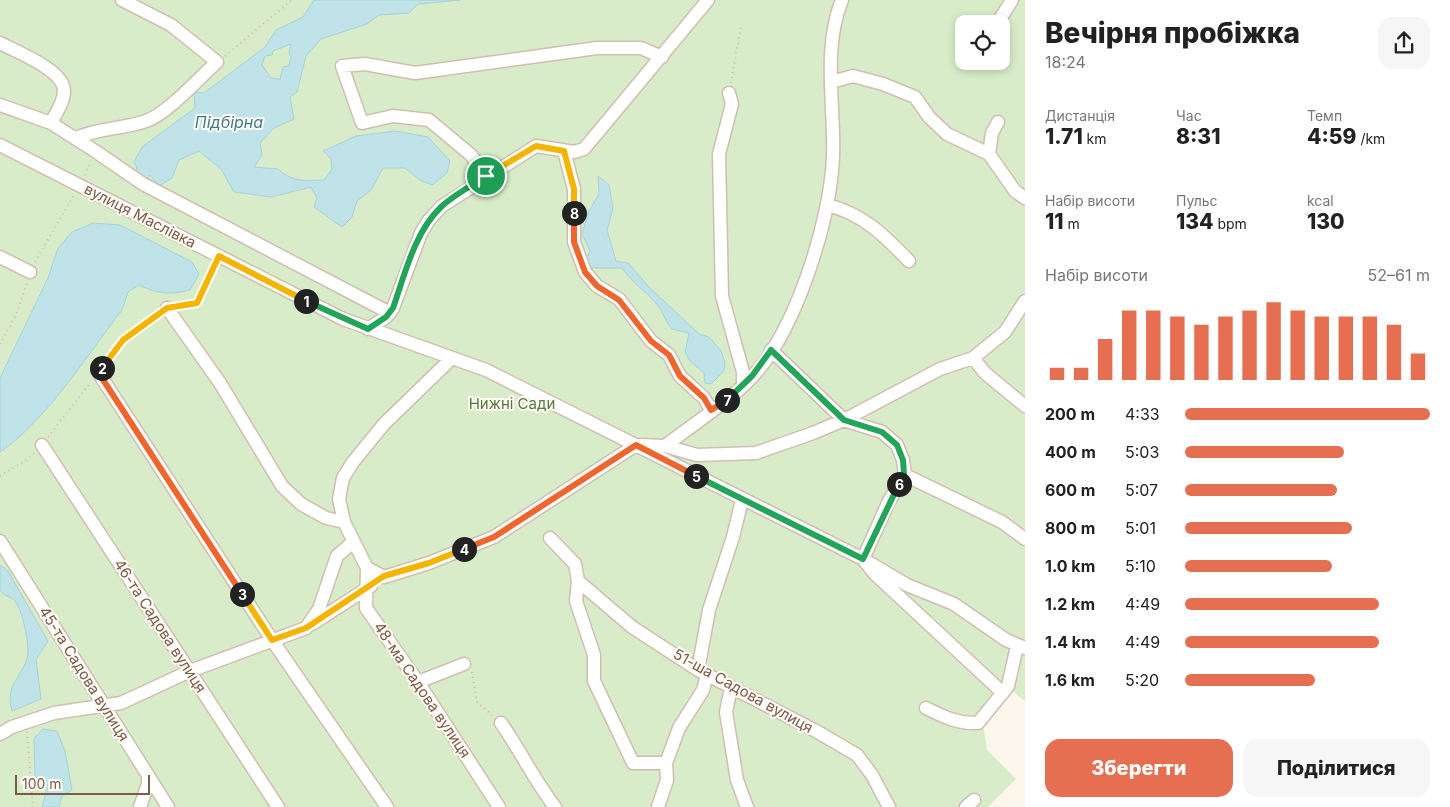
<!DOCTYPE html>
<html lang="uk">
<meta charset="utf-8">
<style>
:root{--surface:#fff;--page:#f6f6f6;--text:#222;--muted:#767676;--accent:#e76f51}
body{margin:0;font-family:Inter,sans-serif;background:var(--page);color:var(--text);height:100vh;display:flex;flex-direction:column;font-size:19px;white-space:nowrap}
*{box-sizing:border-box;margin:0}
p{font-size:16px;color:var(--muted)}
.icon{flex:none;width:28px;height:28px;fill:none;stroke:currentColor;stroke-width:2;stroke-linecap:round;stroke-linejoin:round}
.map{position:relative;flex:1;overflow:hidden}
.side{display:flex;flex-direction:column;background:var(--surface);width:425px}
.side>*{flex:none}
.tools{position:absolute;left:955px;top:15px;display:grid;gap:10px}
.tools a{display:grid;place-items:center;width:55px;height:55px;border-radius:10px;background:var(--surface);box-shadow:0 2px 8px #0003;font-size:25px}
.scale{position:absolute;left:15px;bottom:12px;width:135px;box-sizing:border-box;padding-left:5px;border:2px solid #7a5c4d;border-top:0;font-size:14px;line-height:18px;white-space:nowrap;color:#7a5c4d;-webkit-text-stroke:4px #fffaf3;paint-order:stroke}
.pin{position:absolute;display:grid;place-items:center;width:42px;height:42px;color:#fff;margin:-21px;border:2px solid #fff;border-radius:50%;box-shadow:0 1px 5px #0007}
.km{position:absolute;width:25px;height:25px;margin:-12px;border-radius:50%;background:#222;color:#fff;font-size:14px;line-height:25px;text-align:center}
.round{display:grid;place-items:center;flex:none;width:52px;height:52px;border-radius:15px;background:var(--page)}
.head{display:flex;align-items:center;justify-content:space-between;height:85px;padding:0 20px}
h1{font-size:28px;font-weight:800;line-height:38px}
.stats{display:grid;grid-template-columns:repeat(3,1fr);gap:8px;height:85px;padding:5px 20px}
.stats div{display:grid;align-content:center}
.stats b{font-size:21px;font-weight:800}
.stats small{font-size:14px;font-weight:400}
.stats p{font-size:14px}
.chart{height:140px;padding:10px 20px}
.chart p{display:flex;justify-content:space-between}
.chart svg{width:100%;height:90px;margin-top:5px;stroke:var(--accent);stroke-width:6}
.button{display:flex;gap:10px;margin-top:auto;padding:10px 20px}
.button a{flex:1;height:58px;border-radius:15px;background:var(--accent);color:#fff;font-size:20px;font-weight:800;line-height:58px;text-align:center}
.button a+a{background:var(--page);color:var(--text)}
ul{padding:0 20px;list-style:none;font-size:16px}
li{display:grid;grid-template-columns:80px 60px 1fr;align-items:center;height:38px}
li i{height:12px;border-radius:6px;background:var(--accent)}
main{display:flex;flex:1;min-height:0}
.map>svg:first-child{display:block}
.green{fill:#d8ecc9;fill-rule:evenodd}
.water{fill:#bfe3e8;stroke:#a5d3da;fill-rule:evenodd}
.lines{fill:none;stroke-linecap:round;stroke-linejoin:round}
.minor-casing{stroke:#d1beb0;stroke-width:15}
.path{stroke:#d9b8a5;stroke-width:2;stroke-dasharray:1 4;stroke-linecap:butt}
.minor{stroke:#fff;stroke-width:12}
.split-1-casing{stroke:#fff;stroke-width:10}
.split-2-casing{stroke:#fff;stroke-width:10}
.split-3-casing{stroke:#fff;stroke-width:10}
.split-4-casing{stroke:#fff;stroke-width:10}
.split-5-casing{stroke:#fff;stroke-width:10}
.split-6-casing{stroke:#fff;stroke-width:10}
.split-7-casing{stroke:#fff;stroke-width:10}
.split-8-casing{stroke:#fff;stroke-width:10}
.split-9-casing{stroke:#fff;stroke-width:10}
.split-1{stroke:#22a559;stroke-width:6}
.split-2{stroke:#f5b400;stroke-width:6}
.split-3{stroke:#f0652b;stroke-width:6}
.split-4{stroke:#f5b400;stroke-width:6}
.split-5{stroke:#f0652b;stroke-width:6}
.split-6{stroke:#22a559;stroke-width:6}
.split-7{stroke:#22a559;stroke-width:6}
.split-8{stroke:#f0652b;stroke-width:6}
.split-9{stroke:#f5b400;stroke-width:6}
.labels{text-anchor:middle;stroke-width:4;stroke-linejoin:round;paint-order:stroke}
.street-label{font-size:15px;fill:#7a5c4d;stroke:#fffaf3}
.park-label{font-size:15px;fill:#537a41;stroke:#fffaf3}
.water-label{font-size:16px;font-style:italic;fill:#437c86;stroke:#fffaf3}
</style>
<main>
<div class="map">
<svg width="1025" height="807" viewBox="0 0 1025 807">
<rect width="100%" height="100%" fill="#fdf6ec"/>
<path class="green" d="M0,0H1025V701L1011,690L983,725L987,750L1016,779L988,807H0ZM964,24H1001V61H964Z"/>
<path class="water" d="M314,0H460L418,4L409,13L379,15L367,24L321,39L306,56L297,92L290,97L294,119L274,128L260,143L262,155L254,167L278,169C292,182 305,181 324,180L332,169L331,159L323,151L356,136L395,131L428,137L450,161L447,173L432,185L420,180L405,168H383L371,190L357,201L352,217L342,227L314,207L317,198L311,187L271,197L234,192L221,169L199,151L179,160L172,178L159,186L150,175L146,182L134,176L137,168L134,162L142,147L195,108L194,92L204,93L265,47L276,30L303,17ZM291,44L289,53L291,57L289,66L283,67L280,79L271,78L262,65L265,56L272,55L273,51Z
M598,176L609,185L613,208L607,230L616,261L628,263L649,287L699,334L709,337L721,351L725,362L724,371L711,384L705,383L704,373L690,361L685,352L689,333L672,329C665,321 663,311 656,303C644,290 633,283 622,268H592L586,260L590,251L582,234L589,211L599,194Z
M93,223L120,225L192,262L199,274L190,290C171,295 157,294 139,285L128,292L122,310C87,355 47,420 0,452V378L48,278L58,248L72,232Z
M0,565L8,571L48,641L36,659L41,699L12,711C3,682 28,674 28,650C28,638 22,610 15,601C11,596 2,597 0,589C0,582 0,573 0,565Z
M43,729L57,731L65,751L72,790L62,796L59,807H42L48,785L35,780L34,738Z"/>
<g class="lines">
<g class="minor-casing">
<path id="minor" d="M997,24L1012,0
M0,43C17,52 64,70 64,91C64,102 56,113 51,123
M831,82L853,76L883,84L915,97L929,117L947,134L989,154L1015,191L1025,198
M729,93L732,104L719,154L722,296L743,372V385
M0,105L51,123L95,151L143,184L390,313
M76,138C98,128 123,129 146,121C167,114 199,78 217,62L171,25L122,0
M0,145L343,319L486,370L863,559L907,585L954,604L1006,640L1025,648
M564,151L574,189V242L585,272L597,286L619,299L651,341L669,355L680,376L704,398L711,410
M989,154L992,133L998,122
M486,176L471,155L429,120L393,116L362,123L342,66L365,64L415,73L597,48H641L662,57
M827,205C862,213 885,236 909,261
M0,257L30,272
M167,308L220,383L282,486L301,504L326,518L344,522
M368,329L386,317L393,308L421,233L429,220L442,206L536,146L574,152L584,149L708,0
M771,350L844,420L882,432L897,445L903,460L905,475L1002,522L1025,539
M973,358L985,373L1025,406
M451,359L384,424L353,462L343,478L339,499L344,522L367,568L384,577L429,563L494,537L636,445
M98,372L272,640L387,807
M42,445L278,807
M639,445L665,446L697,455L756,453L813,433L844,420L940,369L973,358L1005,332L1025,301
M665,446C693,424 726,404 751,378C796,331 830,222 833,157C835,106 822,49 842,0
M905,475L889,501L863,559L875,574L1003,693
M550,538L575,564L578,581L632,627L698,670L816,731L857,755L872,775L889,807
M0,541L168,807
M367,568L366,608L418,682L499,807
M578,581L576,601L594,655V681L633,763H666L667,780L658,807
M312,624L371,586
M698,670L709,610L733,537L742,500
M418,682L464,664
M731,687L726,712L737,780L747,807
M926,708C944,717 958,724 978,723L1008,686L1017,646
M501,723C520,750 534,780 555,807
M0,734L12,727L54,713L121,703L190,671L306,628L319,609L337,556L353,542
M666,763L679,728L703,690L707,675
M140,807L148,784V775
M966,807L974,800"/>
</g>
<path class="path" d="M225,56L292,0
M731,83L741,26
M85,175L91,161
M35,262L74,195
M179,306L197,303L215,264
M0,344L16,315L27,283
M104,364L123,340L159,314
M48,437L91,382
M0,476L25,461L35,452
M472,672L477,702L493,716
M27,732L33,807"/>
<use href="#minor" class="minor"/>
</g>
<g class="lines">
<g class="split-1-casing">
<path id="split-1" d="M306,301L368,329L386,317L393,308C405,274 414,233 441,207C454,195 471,186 486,176"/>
</g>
<g class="split-2-casing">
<path id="split-2" d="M102,368L123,340L167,308L197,303L219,256L306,301"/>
</g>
<g class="split-3-casing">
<path id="split-3" d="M102,368L98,372L242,594"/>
</g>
<g class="split-4-casing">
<path id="split-4" d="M242,594L272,640L306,628L384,576L429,563L464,549"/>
</g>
<g class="split-5-casing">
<path id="split-5" d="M464,549L494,537L636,445L696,476"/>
</g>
<g class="split-6-casing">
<path id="split-6" d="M696,476L863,559L899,484"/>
</g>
<g class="split-7-casing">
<path id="split-7" d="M727,400L752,376L771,350L844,420L882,432L897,445L903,460L904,475L899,484"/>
</g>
<g class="split-8-casing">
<path id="split-8" d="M574,213V242L585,272L597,286L619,300L651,341L669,355L680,376L704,398L711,410L727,400"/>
</g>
<g class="split-9-casing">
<path id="split-9" d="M486,176L536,146L564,151L574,189V213"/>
</g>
<use href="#split-1" class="split-1"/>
<use href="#split-2" class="split-2"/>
<use href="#split-3" class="split-3"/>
<use href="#split-4" class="split-4"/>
<use href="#split-5" class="split-5"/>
<use href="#split-6" class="split-6"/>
<use href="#split-7" class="split-7"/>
<use href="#split-8" class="split-8"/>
<use href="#split-9" class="split-9"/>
</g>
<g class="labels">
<g class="street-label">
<text transform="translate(140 216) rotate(27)" y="5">вулиця Маслівка</text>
<text transform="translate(160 626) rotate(57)" y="5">46-та Садова вулиця</text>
<text transform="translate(84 674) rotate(58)" y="5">45-та Садова вулиця</text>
<text transform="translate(422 690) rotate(56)" y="5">48-ма Садова вулиця</text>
<text transform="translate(743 691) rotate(29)" y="5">51-ша Садова вулиця</text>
</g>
<g class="park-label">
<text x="512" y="409">Нижні Сади</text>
</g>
<g class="water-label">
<text x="229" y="128">Підбірна</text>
</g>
</g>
</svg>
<div class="tools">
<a><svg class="icon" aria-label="locate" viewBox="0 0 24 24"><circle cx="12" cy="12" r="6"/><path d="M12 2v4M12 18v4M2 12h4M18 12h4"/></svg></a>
</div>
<div class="scale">100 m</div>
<div class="pin" style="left:486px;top:176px;background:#1e9e55"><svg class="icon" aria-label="arrive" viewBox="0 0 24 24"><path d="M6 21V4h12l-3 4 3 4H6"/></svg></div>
<b class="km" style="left:306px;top:301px">1</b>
<b class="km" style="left:102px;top:368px">2</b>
<b class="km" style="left:242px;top:594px">3</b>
<b class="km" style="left:464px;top:549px">4</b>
<b class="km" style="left:696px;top:476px">5</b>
<b class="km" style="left:899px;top:484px">6</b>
<b class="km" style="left:727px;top:400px">7</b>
<b class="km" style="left:574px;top:213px">8</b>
</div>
<section class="side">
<div class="head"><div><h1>Вечірня пробіжка</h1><p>18:24</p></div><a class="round"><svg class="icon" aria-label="share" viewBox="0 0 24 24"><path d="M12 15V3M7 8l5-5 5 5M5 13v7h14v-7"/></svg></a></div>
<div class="stats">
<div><p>Дистанція</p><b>1.71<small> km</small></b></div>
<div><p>Час</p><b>8:31</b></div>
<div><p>Темп</p><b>4:59<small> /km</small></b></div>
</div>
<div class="stats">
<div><p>Набір висоти</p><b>11<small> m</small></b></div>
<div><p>Пульс</p><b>134<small> bpm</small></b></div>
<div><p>kcal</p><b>130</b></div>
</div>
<div class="chart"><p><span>Набір висоти</span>52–61 m</p>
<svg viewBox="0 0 160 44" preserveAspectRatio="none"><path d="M5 44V38M15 44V38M25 44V24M35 44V10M45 44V10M55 44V13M65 44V17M75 44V13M85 44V10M95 44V6M105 44V10M115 44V13M125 44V13M135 44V13M145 44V17M155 44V31"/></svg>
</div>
<ul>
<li><b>200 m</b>4:33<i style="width:100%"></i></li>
<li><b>400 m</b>5:03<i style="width:65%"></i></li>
<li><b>600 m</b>5:07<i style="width:62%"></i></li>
<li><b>800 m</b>5:01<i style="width:68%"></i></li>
<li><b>1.0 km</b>5:10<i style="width:60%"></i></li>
<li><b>1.2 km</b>4:49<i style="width:79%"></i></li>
<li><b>1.4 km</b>4:49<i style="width:79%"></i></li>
<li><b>1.6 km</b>5:20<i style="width:53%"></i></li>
</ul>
<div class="button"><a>Зберегти</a><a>Поділитися</a></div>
</section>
</main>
